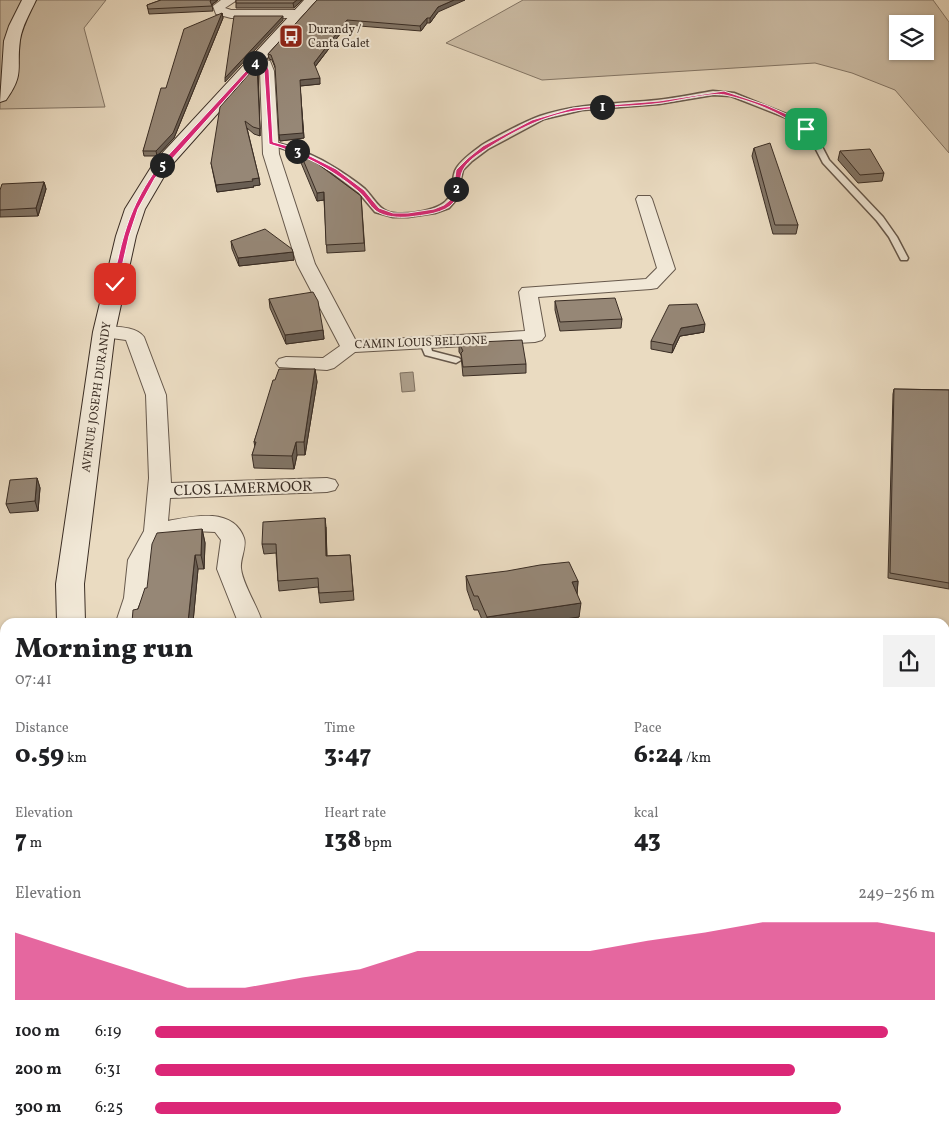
<!DOCTYPE html>
<meta charset="utf-8">
<style>
:root{--surface:#fff;--page:#f2f2f2;--text:#202124;--muted:#757577;--accent:#db2777}
body{margin:0;font-family:Vollkorn,serif;background:var(--page);color:var(--text);height:100vh;display:flex;flex-direction:column;font-size:19px;white-space:nowrap}
*{box-sizing:border-box;margin:0}
p{font-size:16px;color:var(--muted)}
.icon{flex:none;width:28px;height:28px;fill:none;stroke:currentColor;stroke-width:2;stroke-linecap:round;stroke-linejoin:round}
.map{position:relative;flex:1;overflow:hidden}
.side{position:absolute;left:0px;top:618px;width:950px;height:518px;display:flex;flex-direction:column;background:var(--surface);border-radius:15px 15px 0 0;box-shadow:0 1px 4px #0004}
.side>*{flex:none}
.tools{position:absolute;left:889px;top:15px;display:grid;gap:10px}
.tools a{display:grid;place-items:center;width:45px;height:45px;border-radius:0px;background:var(--surface);box-shadow:0 1px 4px #0004;font-size:25px}
.pin{position:absolute;display:grid;place-items:center;width:42px;height:42px;color:#fff;margin:-21px;border-radius:10px;box-shadow:0 2px 8px #0006}
.km{position:absolute;width:25px;height:25px;margin:-12px;border-radius:50%;background:#222;color:#fff;font-size:14px;line-height:25px;text-align:center}
.round{display:grid;place-items:center;flex:none;width:52px;height:52px;border-radius:0px;background:var(--page)}
.overview{display:flex;align-items:center;justify-content:space-between;height:85px;padding:0 15px}
h1{font-size:28px;font-weight:800;line-height:38px}
.stats{display:grid;grid-template-columns:repeat(3,1fr);gap:8px;height:85px;padding:5px 15px}
.stats div{display:grid;align-content:center}
.stats b{font-size:25px;font-weight:800}
.stats small{font-size:14px;font-weight:400}
.stats p{font-size:14px}
.chart{height:140px;padding:10px 15px}
.chart p{display:flex;justify-content:space-between}
.chart svg{width:100%;height:90px;margin-top:5px;fill:var(--accent);opacity:.7}
ul{padding:0 15px;list-style:none;font-size:16px}
li{display:grid;grid-template-columns:80px 60px 1fr;align-items:center;height:38px}
li i{height:12px;border-radius:6px;background:var(--accent)}
.map>svg:first-child{display:block}
.green{fill:#ccbda6;stroke:#837565;fill-rule:evenodd}
.water{fill:#aea08c;stroke:#807262}
.lines{fill:none;stroke-linecap:round;stroke-linejoin:round}
.lane-casing{stroke:#66584b;stroke-width:3}
.street-casing{stroke:#66584b;stroke-width:2}
.secondary-casing{stroke:#3a2d24;stroke-width:2}
.lane{fill:#f1e8d7;fill-rule:evenodd}
.street{fill:#f1e8d7;fill-rule:evenodd}
.secondary{fill:#f1e8d7;fill-rule:evenodd}
.wall{fill:#817465;stroke:#3a2d24}
.shaded-wall{fill:#695e53;stroke:#3a2d24}
.building{fill:#968776;stroke:#3a2d24}
.route{fill:#db2777;stroke:#fff}
.labels{text-anchor:middle;stroke-width:4;stroke-linejoin:round;paint-order:stroke}
.far-poi-label{font-size:12px;fill:#3a2d24;stroke:#f1e8d7;text-anchor:start}
.far-street-label{font-size:12px;fill:#3a2d24;stroke:#f1e8d7}
.street-label{font-size:15px;fill:#3a2d24;stroke:#f1e8d7}
</style>
<div class="map">
<svg width="949" height="1135" viewBox="0 0 949 1135">
<rect width="100%" height="100%" fill="#eadbc1"/>
<filter id="stains"><feTurbulence type="fractalNoise" baseFrequency=".004" numOctaves="4"/><feColorMatrix values="0 0 0 0 .2 0 0 0 0 .09 0 0 0 0 .02 0 0 0 .5 -.17"/></filter>
<radialGradient id="worn" r=".72"><stop offset=".6" stop-color="#630" stop-opacity="0"/><stop offset="1" stop-color="#630" stop-opacity=".3"/></radialGradient>
<path class="green" d="M0,0H106L84,28L105,107L0,109Z
M523,0H933L949,22V153L895,90L852,73L815,63L542,80L446,43ZM898,24H925V51H898Z"/>
<path class="water" d="M413,372L415,391L402,392L400,373Z"/>
<g class="lines">
<g class="lane-casing">
<path id="lane" d="M713,91L734,93L791,116L815,133L829,160L883,217L897,237L908,258L907,260H901L889,237L877,221L823,163L809,136L787,118L731,96L713,95L659,104L582,110L544,119L488,149L472,161L463,170L456,200L449,208L435,213L408,217H393L375,212L359,193L331,172L287,150L267,143L271,141C294,147 317,156 337,169C346,175 357,182 365,189C374,198 379,211 393,213C407,215 442,211 449,197C453,189 452,180 455,171C459,161 474,151 482,145C497,136 524,122 540,116C578,103 618,104 657,100C675,98 694,94 713,91Z
M425,340L430,343L432,351L459,358L461,360L456,363L425,355L420,343Z"/>
</g>
<g class="street-casing">
<path id="street" d="M221,0H237L225,8L231,10H299L305,14L299,18H231L216,14L213,6Z
M257,57L270,61L274,71L279,154L315,264L356,341L525,331L519,292L522,288L646,279L657,268L636,199L638,196H650L652,199L675,269L657,288L651,289L538,297L545,336L542,340L535,342L355,352L334,368L327,370L279,367L276,363L279,359L286,357L323,358L340,346L297,264L263,154L260,71L259,66L250,61Z
M104,326C116,327 136,326 144,337L166,395L171,483L327,478L335,480L338,485L335,490L327,492L170,498L168,521C193,516 233,507 244,538C247,547 240,559 241,568C242,583 258,607 262,622H238L217,569L221,540L215,532L194,531L164,537L152,560L148,598L140,622H116L124,598L128,560L144,531L149,478L146,395L126,340L97,336L95,332L97,328Z
M616,1130H678L680,1135H614Z
M807,1130H854L856,1135H809Z"/>
</g>
<g class="secondary-casing">
<path id="secondary" d="M22,0H36C30,13 22,26 20,40C16,69 25,73 6,100L0,102L4,41L9,26Z
M304,0H319L169,168L145,209L136,236L115,332L84,584L85,622H57L56,584L93,332L116,236L125,209L155,161Z
M5,1097V1130H20L10,1135H0V1098Z"/>
</g>
<use href="#lane" class="lane"/>
<use href="#street" class="street"/>
<use href="#secondary" class="secondary"/>
</g>
<path class="wall" d="M161,0H218L212,5L213,11L149,14L147,5Z
M236,0H302L294,8H236Z
M317,0L438,12L430,23H427L421,31L347,25L315,67L320,84L300,86L304,138L280,141L276,70L272,60L269,59L268,54Z
M222,13L223,18L174,138L157,156H144L143,151L166,88Z
M258,71L260,136L254,134L247,128L259,178L260,185L253,186L254,187L217,192L211,163Z
M754,148L798,225L796,234H773L752,156Z
M299,150L361,196L365,251L327,253L324,200L317,201L299,158Z
M840,151L884,173L882,181L858,183L838,160Z
M44,182L46,189L38,216L0,217V190Z
M231,241L294,260L239,266L232,249Z
M269,299L323,330L324,339L286,344L270,308Z
M555,301L622,319L621,328L560,331L555,310Z
M704,332L680,336L672,353L651,349V341Z
M459,343L526,364V373L463,376L461,355L459,352Z
M315,369L317,382L305,455H297L294,469L254,468L252,455L255,447L254,442L275,380Z
M894,389L949,390V589L888,578L893,394Z
M37,478L40,488L38,511L10,513L6,504Z
M326,527L327,556L350,555L354,600L320,603L318,587L279,591L278,581L276,553L264,554L262,544Z
M202,529L205,543L204,569H198L193,622H132L147,588Z
M466,576L578,581L577,593L579,617L544,622H483L478,610H474L467,590Z
M5,823V1007L0,1006V824Z
M533,1130H605V1131L595,1135H535Z
M913,1130H945L949,1135H916L913,1134Z"/>
<path class="shaded-wall" d="M211,0H218L211,5L210,1Z
M297,0H302L294,8L293,3Z
M454,0H465L438,12L430,23V18L438,7Z
M222,13L223,18L174,138L157,156L156,151Z
M283,16V20L225,82V78Z
M427,18V23L421,31L420,26Z
M347,20V25L314,68V63Z
M257,65L258,71L260,136V129Z
M320,78V84L300,86L304,138L280,141L279,135L300,80Z
M259,178L260,185L253,186L254,187L217,192L216,185Z
M44,182L46,189L38,216L36,208Z
M324,192V200L317,201V193Z
M293,252L294,260L239,266L238,258Z
M705,324L704,332L680,336L672,353L673,345L681,328Z
M323,330L324,339L286,344L285,335Z
M315,369L317,382L305,455L304,442Z
M296,442L297,455L294,469L292,456Z
M37,478L40,488L38,511L35,501Z
M325,518L326,527L327,565L326,556Z
M202,529L205,543L204,569L201,555Z
M195,555L198,569L193,622H188Z
M578,581L577,595L572,582Z
M581,603L579,617L544,622H487V617Z
M5,986V1002L0,993V990Z
M592,1130H605V1131L595,1135H581Z"/>
<path class="building" d="M161,0H211L210,1L212,6L148,9L147,5Z
M236,0H297L293,3H236Z
M317,0H454L438,7L430,18H427L420,26L347,20L314,63L320,78L300,80L303,133L279,135L275,66L271,55L268,54Z
M222,13L173,133L156,151H143L161,88H166L184,29Z
M234,16H283L225,78Z
M257,65L260,129L253,127L245,121L259,178L252,179L253,181L216,185L211,163L220,107Z
M770,143L798,225H775L754,148Z
M870,149L884,173L860,175L840,151Z
M299,150L361,196L364,243L326,245L324,192L317,193Z
M44,182L36,208L0,210V190L2,184Z
M265,229L292,249L293,252L238,258L231,241Z
M313,292L318,301L323,330L285,335L269,299Z
M615,298L622,319L560,322L555,301Z
M697,304L705,324L681,328L673,345L651,341L669,305Z
M522,340L526,364L463,367L461,353L463,351L459,343Z
M279,369H315L304,442H296L292,456L252,455L256,442H254L273,380H275Z
M894,389L949,390V583L890,573Z
M37,478L35,501L6,504L10,480Z
M325,518L326,556L350,555L353,591L319,593L318,578L278,581L276,544H262L263,522Z
M202,529L201,555H195L188,622H132L133,610L138,609L145,588H147L152,544L157,533Z
M569,562L578,581L572,582L581,603L487,617L478,596H474L466,576L507,571L540,565Z
M5,823V986L0,990V824Z
M945,1093L949,1094V1135H938L924,1130H945Z
M537,1130H592L581,1135H539Z"/>
<path class="route" d="M257,59L266,63L269,70L273,142L292,147L336,169L364,190L379,208L393,213H408L434,209L444,205L450,200L453,192L456,170L468,158L483,146L532,120L573,108L659,101L724,91L766,105L791,116L808,129L804,130C781,113 753,101 725,95C713,92 676,101 662,103C633,107 604,106 575,111C540,116 505,136 476,156C451,174 467,185 454,202C445,214 423,215 409,217C399,218 384,217 376,211C369,206 365,196 358,191C332,169 301,153 269,144L264,70L262,65L258,63L155,178L138,209L129,236L118,284L113,285C112,277 116,267 118,259C126,222 137,195 160,164Z"/>
<defs>
<g id="bus-square" transform="scale(1.25)"><rect x="-9" y="-9" width="18" height="18" rx="4" fill="#8f2418" stroke="#f1e8d7"/><path d="M-5-6H5V4H4V6H2V4H-2V6H-4V4H-5ZM-3.5-4V0h7V-4ZM-3.5 1.2v1.5H-2V1.2ZM2 1.2v1.5H3.5V1.2Z" fill="#fff"/></g>
</defs>
<g fill-rule="evenodd">
<use href="#bus-square" x="291" y="36"/>
</g>
<g class="labels">
<g class="far-poi-label">
<text x="308" y="33">Durandy /<tspan x="308" dy="14">Canta Galet</tspan></text>
</g>
<g class="far-street-label">
<text transform="translate(421 342) rotate(-2)" y="4">CAMIN LOUIS BELLONE</text>
<text transform="translate(96 397) rotate(-82)" y="4">AVENUE JOSEPH DURANDY</text>
</g>
<g class="street-label">
<text transform="translate(243 488) rotate(-2)" y="5">CLOS LAMERMOOR</text>
</g>
</g>
<rect width="100%" height="100%" filter="url(#stains)"/>
<rect width="100%" height="100%" fill="url(#worn)"/>
</svg>
<div class="tools">
<a><svg class="icon" aria-label="layers" viewBox="0 0 24 24"><path d="M12 4l9 5-9 5-9-5zM3 14l9 5 9-5"/></svg></a>
</div>
<div class="pin" style="left:806px;top:129px;background:#1e9e55"><svg class="icon" aria-label="arrive" viewBox="0 0 24 24"><path d="M6 21V4h12l-3 4 3 4H6"/></svg></div>
<div class="pin" style="left:115px;top:284px;background:#d93025"><svg class="icon" aria-label="check" viewBox="0 0 24 24"><path d="M5 12l5 5 9-10"/></svg></div>
<b class="km" style="left:602px;top:107px">1</b>
<b class="km" style="left:456px;top:189px">2</b>
<b class="km" style="left:297px;top:151px">3</b>
<b class="km" style="left:255px;top:63px">4</b>
<b class="km" style="left:162px;top:165px">5</b>
<section class="side">
<div class="overview"><div><h1>Morning run</h1><p>07:41</p></div><a class="round"><svg class="icon" aria-label="share" viewBox="0 0 24 24"><path d="M12 15V3M7 8l5-5 5 5M5 13v7h14v-7"/></svg></a></div>
<div class="stats">
<div><p>Distance</p><b>0.59<small> km</small></b></div>
<div><p>Time</p><b>3:47</b></div>
<div><p>Pace</p><b>6:24<small> /km</small></b></div>
</div>
<div class="stats">
<div><p>Elevation</p><b>7<small> m</small></b></div>
<div><p>Heart rate</p><b>138<small> bpm</small></b></div>
<div><p>kcal</p><b>43</b></div>
</div>
<div class="chart"><p><span>Elevation</span>249–256 m</p>
<svg viewBox="0 0 160 44" preserveAspectRatio="none"><path d="M0 44V11L10 20L20 29L30 38L40 38L50 33L60 29L70 20L80 20L90 20L100 20L110 15L120 11L130 6L140 6L150 6L160 11V44z"/></svg>
</div>
<ul>
<li><b>100 m</b>6:19<i style="width:94%"></i></li>
<li><b>200 m</b>6:31<i style="width:82%"></i></li>
<li><b>300 m</b>6:25<i style="width:88%"></i></li>
</ul>
</section>
</div>
